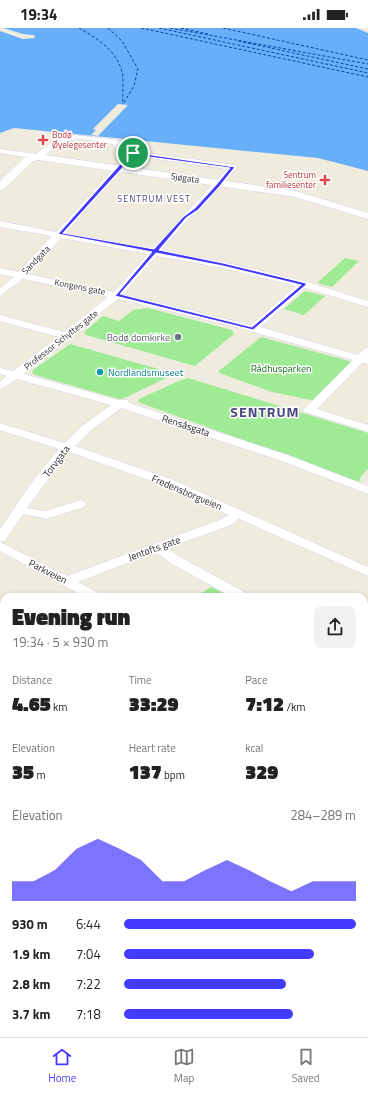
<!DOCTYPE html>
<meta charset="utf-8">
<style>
:root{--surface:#fff;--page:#f2f2f2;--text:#222;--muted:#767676;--line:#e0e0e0;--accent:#453aff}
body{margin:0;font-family:"Titillium Web",sans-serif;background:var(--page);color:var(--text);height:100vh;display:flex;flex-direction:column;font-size:15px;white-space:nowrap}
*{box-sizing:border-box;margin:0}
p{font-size:13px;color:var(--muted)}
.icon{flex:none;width:22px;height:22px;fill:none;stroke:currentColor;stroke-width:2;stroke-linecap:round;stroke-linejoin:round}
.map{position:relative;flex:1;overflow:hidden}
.side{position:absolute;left:0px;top:565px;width:368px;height:444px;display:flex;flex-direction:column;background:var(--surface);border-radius:12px 12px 0 0;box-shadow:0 2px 6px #0003}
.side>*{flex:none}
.pin{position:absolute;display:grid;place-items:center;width:34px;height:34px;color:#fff;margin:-17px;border:2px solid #fff;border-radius:50%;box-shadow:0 1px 4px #0007}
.round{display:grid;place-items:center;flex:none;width:42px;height:42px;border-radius:8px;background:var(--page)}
.overview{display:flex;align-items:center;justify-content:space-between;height:68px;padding:0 12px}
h1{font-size:22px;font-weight:800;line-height:30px}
.metrics{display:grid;grid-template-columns:repeat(3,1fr);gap:6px;height:68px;padding:4px 12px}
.metrics div{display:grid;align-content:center}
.metrics b{font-size:20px;font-weight:800}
.metrics small{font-size:11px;font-weight:400}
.metrics p{font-size:11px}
.chart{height:112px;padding:8px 12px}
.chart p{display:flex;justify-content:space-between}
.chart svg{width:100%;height:72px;margin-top:4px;fill:var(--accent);opacity:.7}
ul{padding:0 12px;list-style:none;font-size:13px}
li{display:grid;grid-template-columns:64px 48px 1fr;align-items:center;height:30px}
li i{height:10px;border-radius:5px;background:var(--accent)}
.status{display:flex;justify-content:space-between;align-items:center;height:28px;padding:0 20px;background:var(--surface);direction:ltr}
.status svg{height:11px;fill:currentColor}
.menu{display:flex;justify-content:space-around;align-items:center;height:56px;border-top:1px solid var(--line);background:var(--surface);font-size:11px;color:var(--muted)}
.menu a{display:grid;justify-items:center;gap:2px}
.menu .selected{color:var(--accent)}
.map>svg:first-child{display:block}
.green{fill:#9eea95}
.water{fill:#68aff9}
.pier{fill:#efecdd}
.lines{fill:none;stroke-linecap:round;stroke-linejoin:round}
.ferry{stroke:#0247ab;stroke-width:1;stroke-dasharray:3 2;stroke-linecap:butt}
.minor-casing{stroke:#d3d2e6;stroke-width:1}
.tertiary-casing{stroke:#d3d2e6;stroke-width:1}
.minor{fill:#fff;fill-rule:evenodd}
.tertiary{fill:#fff;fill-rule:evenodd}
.route{fill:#453aff;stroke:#fff;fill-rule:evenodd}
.health-dot{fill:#e0444e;stroke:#fff;stroke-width:1.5}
.worship-dot{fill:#6b7280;stroke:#fff;stroke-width:1.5}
.culture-dot{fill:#0f9aa8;stroke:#fff;stroke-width:1.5}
.labels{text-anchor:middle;stroke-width:3;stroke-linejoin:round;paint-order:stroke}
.far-health-label{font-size:9px;fill:#be3a42;stroke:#fff;text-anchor:start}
.far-street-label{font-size:9px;fill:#2c2c2c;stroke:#fff}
.far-neighbourhood-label{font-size:9px;letter-spacing:1px;fill:#4b4881;stroke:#fff}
.worship-label{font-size:10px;fill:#5b616d;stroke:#fff;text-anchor:end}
.park-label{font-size:10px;fill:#147117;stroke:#fff}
.culture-label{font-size:10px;fill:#0d838f;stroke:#fff;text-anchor:start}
.street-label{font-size:10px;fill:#2c2c2c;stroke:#fff}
.district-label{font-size:14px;font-weight:bold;letter-spacing:1px;fill:#4b4881;stroke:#fff}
</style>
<div class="status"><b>19:34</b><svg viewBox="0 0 49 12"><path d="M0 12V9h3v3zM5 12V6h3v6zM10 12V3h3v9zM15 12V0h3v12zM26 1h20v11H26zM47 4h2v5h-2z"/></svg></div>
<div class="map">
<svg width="368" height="1009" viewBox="0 0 368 1009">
<rect width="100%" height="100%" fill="#efecdd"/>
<path class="green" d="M345,230L359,233L332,259L317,255Z
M305,263L325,268L304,287L284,281Z
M148,280L232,302L234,306L195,338L86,307L84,304L103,288L119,293L133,282Z
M261,309L353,334L316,373L272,364L219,345V343Z
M70,316L169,344L172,347L125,370L119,371L35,347L32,345L33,342Z
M188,350L368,405V441L361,448L359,454L138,374L139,371L181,352Z
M211,559L231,569H195Z"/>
<path class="water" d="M3,0H356L368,5V143L318,130L14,100L0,105V3L23,11L35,10L34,7L23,6Z"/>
<path class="pier" d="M118,76L128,77L98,108L91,107L96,102L93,101Z"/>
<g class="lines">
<path class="ferry" d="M79,0C97,10 117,23 122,44C124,54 122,66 123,76
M108,0L122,13L138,41L134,58L123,76
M141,0L368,49
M159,0L368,45
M170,0L368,36
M181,0L208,6
M223,0L368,32
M238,13L368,41"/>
<g class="minor-casing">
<path id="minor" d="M75,107L119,112L124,122L236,137V141L199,183L191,188L160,223L223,234L304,253L368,273V279L305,260L261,299L358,327L364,321L368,320V336L362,335L317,381L368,397V404L305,384L303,382L353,332L228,297L118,271L24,346L119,372H128L129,375L288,427L368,458V466L279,432L121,380L90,403L75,418L171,451L368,539V548L239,491L229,498L167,520L182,530L248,566L250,569H232L172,536L156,524L78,554L101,566L103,569H85L0,523V514L67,548L219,492L229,487L163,457L69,424L27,480L46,483L80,472L84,473L86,476L84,479L47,491L23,486L5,513L0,514V501L35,450L59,421L0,402V395L65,415L82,398L111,377L17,351L0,362V354L7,348L0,346V340L13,343L58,309L0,293V287L64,304L108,269L23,251L0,268V260L14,249L0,246V240L19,244L52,208L0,199V193L56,204L127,127L118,126L113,116C97,114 76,107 61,115C53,119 46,129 38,131L0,125V121L36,126L55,112ZM134,128L227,141L152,221L65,205ZM61,210L148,226L114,264L28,246ZM156,228L223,240L296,258L251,297L123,266Z
M368,656V669L364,670V657Z
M0,662L4,663V673L0,672Z
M364,716L368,717V731L364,730Z
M368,833V850L364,851V834Z
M364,973L368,975V993L364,991Z
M4,990V1005H11L7,1009H0V992Z
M207,1005H229L227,1009H205Z"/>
</g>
<g class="tertiary-casing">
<path id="tertiary" d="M38,126L296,163L368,185V191L295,169L38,132L32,134L4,161L0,162V153L24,130Z"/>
</g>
<use href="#minor" class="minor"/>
<use href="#tertiary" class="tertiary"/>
</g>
<path class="route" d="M131,124L235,139L219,159L198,182L186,190L159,222L223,235L306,255V257L253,302L115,268L152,224L58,206ZM134,127L230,140L216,157L195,180L183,189L154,221L63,205ZM156,225L223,238L301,257L252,299L120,266Z"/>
<g class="health-dot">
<path d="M41 106h4v4h4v4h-4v4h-4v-4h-4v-4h4z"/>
<path d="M323 146h4v4h4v4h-4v4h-4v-4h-4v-4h4z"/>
</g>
<circle class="worship-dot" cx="178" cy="309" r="4"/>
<circle class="culture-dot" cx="100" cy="344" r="4"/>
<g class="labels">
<g class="far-health-label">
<text x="52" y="110">Bodø<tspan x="52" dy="10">Øyelegesenter</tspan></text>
<text x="316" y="150" text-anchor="end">Sentrum<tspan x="316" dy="10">familiesenter</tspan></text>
</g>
<g class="far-street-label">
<text transform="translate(185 150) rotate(8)" y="3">Sjøgata</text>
<text transform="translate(36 232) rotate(-46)" y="3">Sandgata</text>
<text transform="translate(80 259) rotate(11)" y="3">Kongens gate</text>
<text transform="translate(61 312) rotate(-38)" y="3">Professor Schyttes gate</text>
</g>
<g class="far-neighbourhood-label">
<text x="154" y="174">SENTRUM VEST</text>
</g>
<g class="worship-label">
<text x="170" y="313">Bodø domkirke</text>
</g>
<g class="park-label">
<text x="281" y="344">Rådhusparken</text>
</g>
<g class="culture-label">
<text x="108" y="348">Nordlandsmuseet</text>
</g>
<g class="street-label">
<text transform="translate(186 397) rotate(18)" y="4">Rensåsgata</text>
<text transform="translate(56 433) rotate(-53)" y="4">Torvgata</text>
<text transform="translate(187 464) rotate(23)" y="4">Fredensborgveien</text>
<text transform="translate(154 520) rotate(-20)" y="4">Jentofts gate</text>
<text transform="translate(48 543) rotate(27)" y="4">Parkveien</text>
</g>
<g class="district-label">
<text x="265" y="389">SENTRUM</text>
</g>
</g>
</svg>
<div class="pin" style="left:133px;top:125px;background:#1e9e55"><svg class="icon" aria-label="arrive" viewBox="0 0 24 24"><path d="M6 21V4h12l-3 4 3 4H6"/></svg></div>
<section class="side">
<div class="overview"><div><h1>Evening run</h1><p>19:34 · 5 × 930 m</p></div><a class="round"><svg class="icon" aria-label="share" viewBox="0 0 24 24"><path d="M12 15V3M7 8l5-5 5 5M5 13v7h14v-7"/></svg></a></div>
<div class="metrics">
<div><p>Distance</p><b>4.65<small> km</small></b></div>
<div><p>Time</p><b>33:29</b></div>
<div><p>Pace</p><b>7:12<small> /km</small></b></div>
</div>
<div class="metrics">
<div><p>Elevation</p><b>35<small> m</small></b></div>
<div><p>Heart rate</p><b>137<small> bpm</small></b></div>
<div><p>kcal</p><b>329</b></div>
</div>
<div class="chart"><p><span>Elevation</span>284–289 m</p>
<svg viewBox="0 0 160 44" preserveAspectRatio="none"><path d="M0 44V32L10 32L20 25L30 12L40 6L50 12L60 19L70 32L80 32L90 25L100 19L110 25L120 32L130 38L140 32L150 32L160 32V44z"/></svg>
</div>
<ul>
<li><b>930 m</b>6:44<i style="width:100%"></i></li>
<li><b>1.9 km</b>7:04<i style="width:82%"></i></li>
<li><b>2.8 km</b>7:22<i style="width:70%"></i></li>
<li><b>3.7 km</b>7:18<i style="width:73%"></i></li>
</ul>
</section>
</div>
<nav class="menu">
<a class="selected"><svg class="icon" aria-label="home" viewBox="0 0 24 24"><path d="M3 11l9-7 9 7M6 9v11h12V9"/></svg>Home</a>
<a><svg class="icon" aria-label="map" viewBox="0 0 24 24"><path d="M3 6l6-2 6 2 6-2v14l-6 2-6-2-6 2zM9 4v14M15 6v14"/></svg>Map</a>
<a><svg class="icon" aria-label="saved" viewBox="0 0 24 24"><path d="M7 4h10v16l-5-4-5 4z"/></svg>Saved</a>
</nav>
